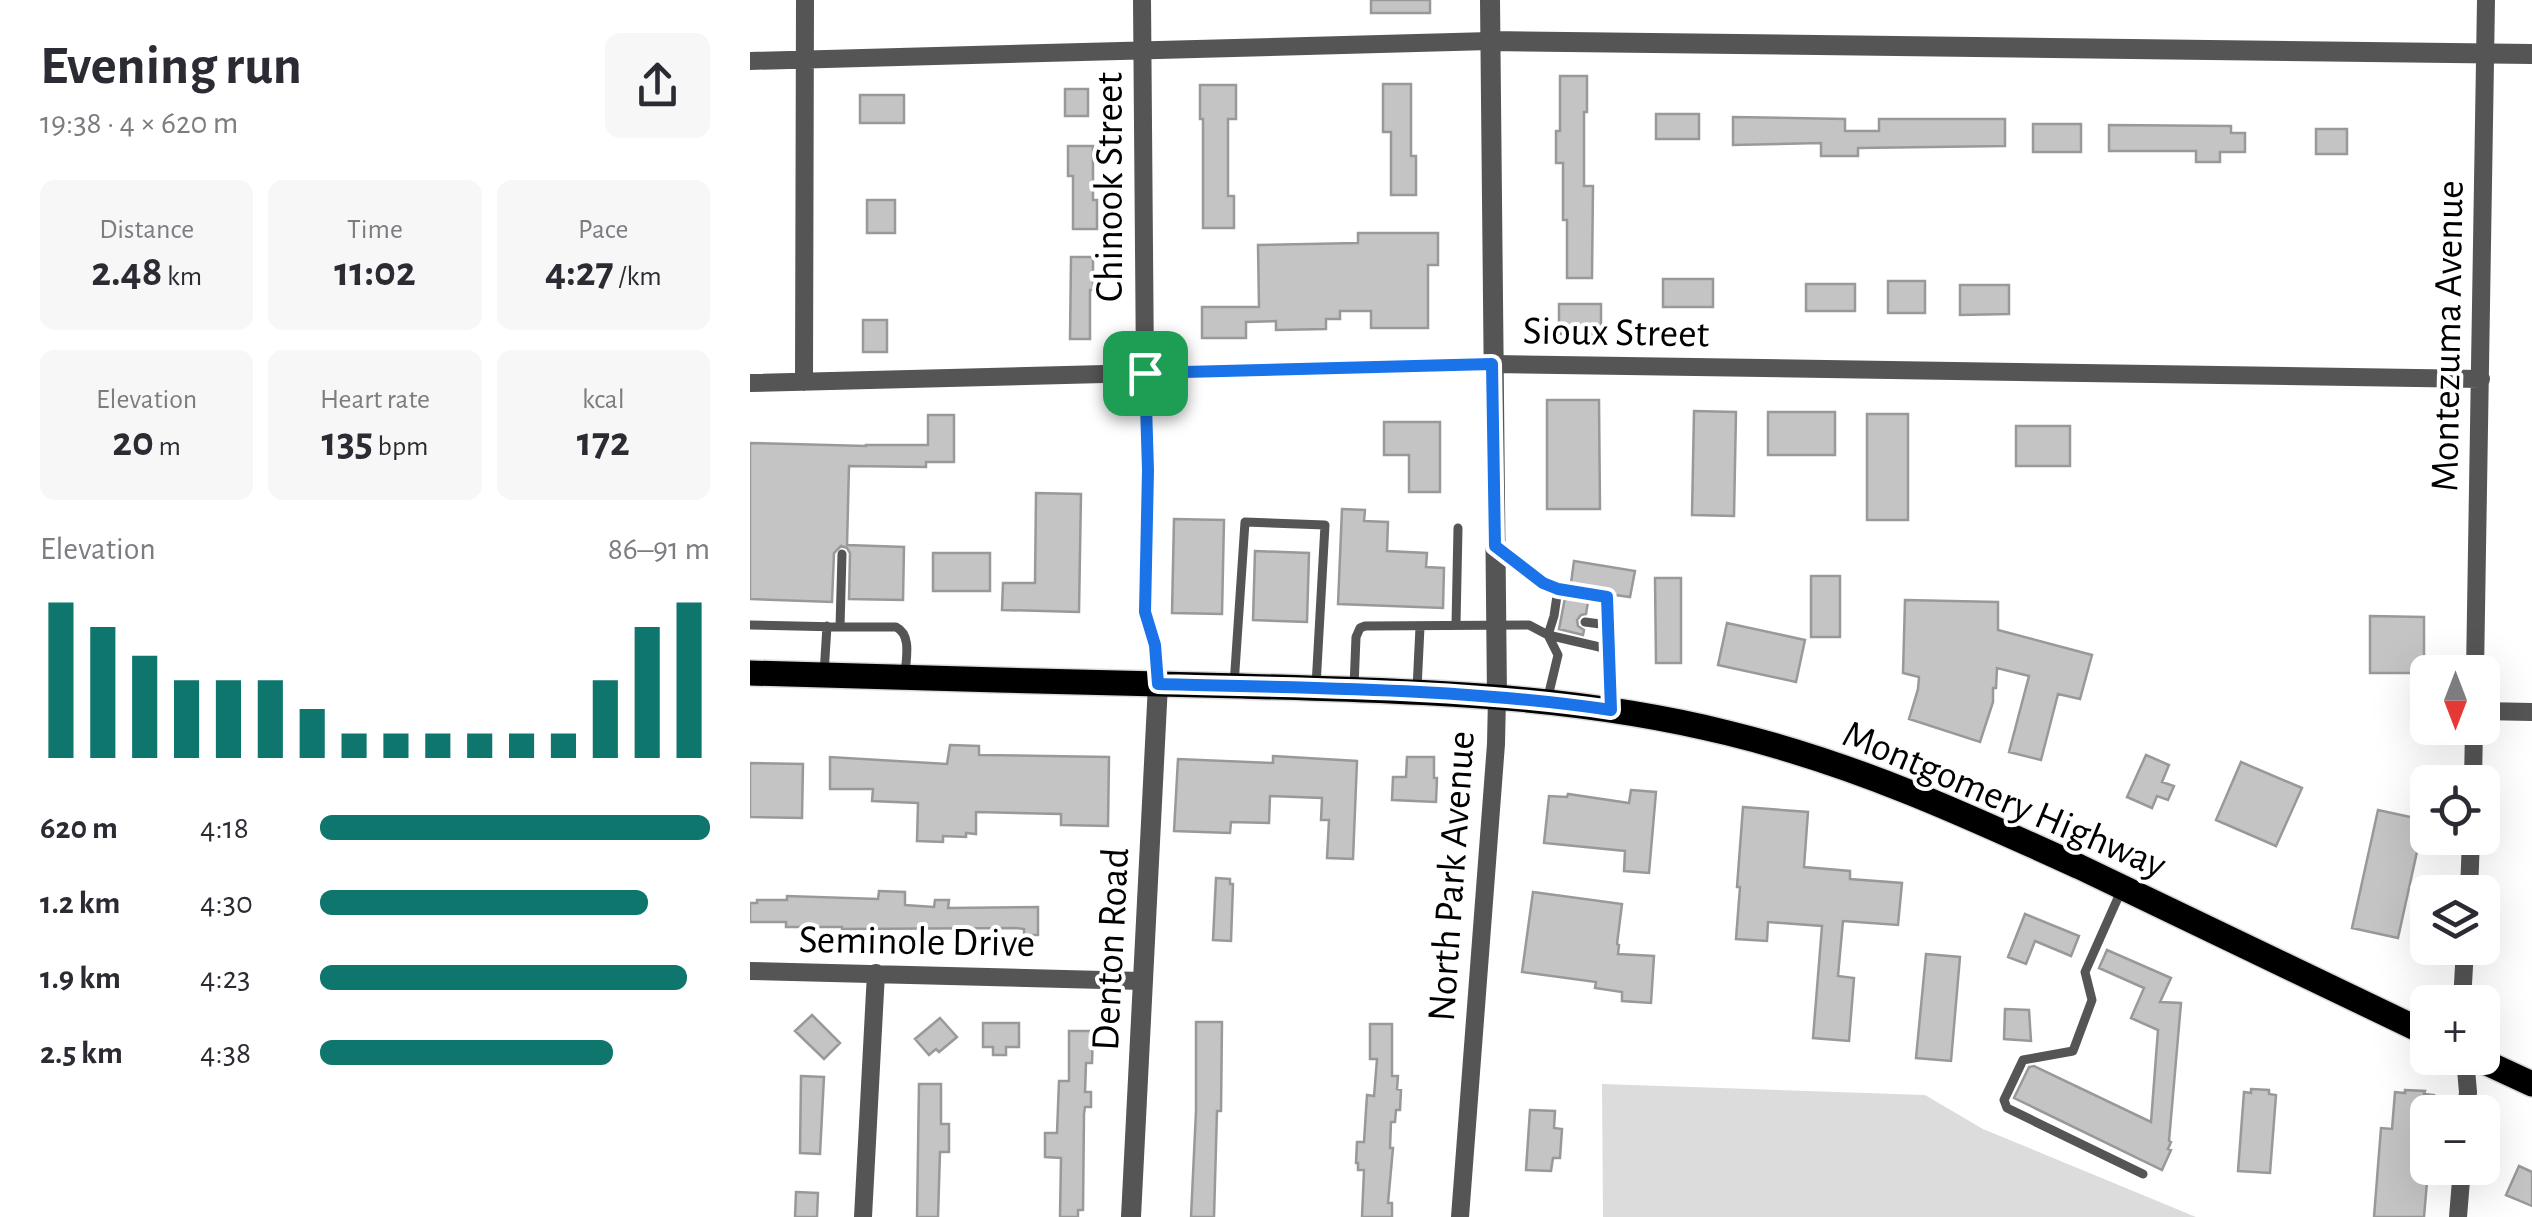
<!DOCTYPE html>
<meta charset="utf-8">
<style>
:root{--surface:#fff;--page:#f7f7f7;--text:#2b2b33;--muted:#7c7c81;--accent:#0f766e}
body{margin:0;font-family:"Alegreya Sans",sans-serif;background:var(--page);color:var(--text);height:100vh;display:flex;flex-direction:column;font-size:38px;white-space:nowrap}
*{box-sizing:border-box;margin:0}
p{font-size:32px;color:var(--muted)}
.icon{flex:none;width:55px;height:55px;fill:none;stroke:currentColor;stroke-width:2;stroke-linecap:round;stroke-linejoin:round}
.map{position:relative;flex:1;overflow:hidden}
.panel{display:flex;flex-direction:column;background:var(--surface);width:750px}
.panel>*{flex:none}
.needle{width:65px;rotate:180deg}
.tools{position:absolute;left:1660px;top:655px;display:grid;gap:20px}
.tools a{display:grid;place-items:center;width:90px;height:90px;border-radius:15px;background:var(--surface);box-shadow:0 10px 40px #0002;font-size:50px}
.pin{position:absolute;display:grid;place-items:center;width:85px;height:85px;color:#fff;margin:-42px;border-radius:20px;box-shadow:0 5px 15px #0006}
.round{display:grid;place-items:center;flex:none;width:105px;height:105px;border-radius:15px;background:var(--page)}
.headline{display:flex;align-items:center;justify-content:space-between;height:170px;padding:0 40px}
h1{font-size:55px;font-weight:700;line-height:75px}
.stats{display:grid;grid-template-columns:repeat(3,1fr);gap:15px;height:170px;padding:10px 40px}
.stats div{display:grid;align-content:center;border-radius:15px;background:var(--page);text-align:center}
.stats b{font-size:42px;font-weight:700}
.stats small{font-size:28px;font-weight:400}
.stats p{font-size:28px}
.chart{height:280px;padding:20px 40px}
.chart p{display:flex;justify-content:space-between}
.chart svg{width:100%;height:180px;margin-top:10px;stroke:var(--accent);stroke-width:6}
ul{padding:0 40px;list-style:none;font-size:32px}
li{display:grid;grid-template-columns:160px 120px 1fr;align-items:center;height:75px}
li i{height:25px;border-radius:12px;background:var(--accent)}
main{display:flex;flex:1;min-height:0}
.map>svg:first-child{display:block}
.green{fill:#dcdcdc}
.building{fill:#c4c4c4;stroke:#999;stroke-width:2.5}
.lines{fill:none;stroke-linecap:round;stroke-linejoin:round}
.primary-casing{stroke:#dbdbdb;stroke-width:28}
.service{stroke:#555;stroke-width:9}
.minor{stroke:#555;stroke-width:18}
.tertiary{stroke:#555;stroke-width:20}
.primary{stroke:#000;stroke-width:25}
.route-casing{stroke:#fff;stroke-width:20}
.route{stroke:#1a73e8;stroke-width:12}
.labels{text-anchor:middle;stroke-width:8;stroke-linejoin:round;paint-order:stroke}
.street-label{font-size:40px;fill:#000;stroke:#fff}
</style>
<main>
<section class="panel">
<div class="headline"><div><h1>Evening run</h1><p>19:38 · 4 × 620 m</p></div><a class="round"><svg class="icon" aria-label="share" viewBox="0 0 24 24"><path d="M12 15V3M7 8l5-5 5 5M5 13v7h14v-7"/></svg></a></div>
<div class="stats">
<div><p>Distance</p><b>2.48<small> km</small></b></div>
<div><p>Time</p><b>11:02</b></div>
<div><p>Pace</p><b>4:27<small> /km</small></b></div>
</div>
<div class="stats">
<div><p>Elevation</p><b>20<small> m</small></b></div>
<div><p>Heart rate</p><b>135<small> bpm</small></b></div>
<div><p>kcal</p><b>172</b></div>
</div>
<div class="chart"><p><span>Elevation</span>86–91 m</p>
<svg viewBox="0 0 160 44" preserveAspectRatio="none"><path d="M5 44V6M15 44V12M25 44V19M35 44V25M45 44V25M55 44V25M65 44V32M75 44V38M85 44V38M95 44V38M105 44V38M115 44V38M125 44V38M135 44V25M145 44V12M155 44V6"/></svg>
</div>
<ul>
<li><b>620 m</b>4:18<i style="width:100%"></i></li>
<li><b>1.2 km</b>4:30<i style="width:84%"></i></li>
<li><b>1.9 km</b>4:23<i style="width:94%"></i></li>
<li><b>2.5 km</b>4:38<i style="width:75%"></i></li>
</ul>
</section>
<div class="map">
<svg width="1782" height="1217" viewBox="0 0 1782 1217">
<rect width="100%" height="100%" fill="#fff"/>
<path class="green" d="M852,1084L1175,1095L1233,1129L1446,1217H853Z"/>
<path class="building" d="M621,0H680V13H621Z
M810,76H837V112H834V186H843L842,278H817V220H813V163H806V131H810Z
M633,84H661V156H666V195H641V132H633Z
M450,85H486V119H478V196H484V228H453V119H450Z
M315,89H338V116H315Z
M110,95H154V123H110Z
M906,114H949V139H906Z
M983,117L1095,119V131H1129V119H1255V146L1108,148V156H1071V143L983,145Z
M1283,124H1331V152H1283Z
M1359,125L1481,126V133H1495V152H1470V162H1446V151H1359Z
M1566,129H1597V154H1566Z
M318,146H343V200H347V229H323V176H318Z
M117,200H145V233H117Z
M608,233H688V265H678V328H621V311H590V319H576V329L526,330V321L496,322V338H452V307H509L508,245L608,243Z
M321,257H343V290H340V339H320Z
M913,279H963V307H913Z
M1138,281H1175V313H1138Z
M1056,284H1105V311H1056Z
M1210,285H1259V314L1210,315Z
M809,304H851V334H809Z
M113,320H137V352H113Z
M797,400H849L850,509H797Z
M944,411L986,412L984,516L942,515Z
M1018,412H1085V455H1018Z
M1117,414H1158V520H1117Z
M178,415H204V462H176V467L99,466L97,545L154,547L153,600L99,599L100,553L97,548L91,546L84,553L82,602L0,599V443L116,446V445H178Z
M634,422H690V492H659V455H634Z
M1266,426H1320V466H1266Z
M286,493L331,494L329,612L252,610L253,583H285Z
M592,509L615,510L614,521L638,522L637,551L677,553L676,567L694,568L693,608L588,604Z
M424,519L474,520L472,614L422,613Z
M505,551L559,553L557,622L503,620Z
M183,553H240V591H183Z
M824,561L885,571L880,597L865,595L858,589L821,583Z
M1061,576H1090V637H1061Z
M905,578H931V663H906Z
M815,598L838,602L836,614L831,615L827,620L828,626L834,630L833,635L809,629Z
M1155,600L1248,602V630L1342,655L1330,699L1308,694L1291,760L1259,752L1279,676L1247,668L1246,688H1243V702L1230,742L1159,719L1168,689L1169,677L1153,673Z
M1620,616L1674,617V673H1620Z
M977,623L1055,640L1046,682L968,665Z
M200,745L229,746V755L359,757L358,826L311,825V814L226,812V834L216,833V837L193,836V842L167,841L168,803L122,801L123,789H80V757L197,764Z
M1396,755L1419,765L1412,782L1424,786L1418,800L1407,796L1402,808L1377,797Z
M523,756L607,761L603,859L577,858L579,820H571L572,798L520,796L519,823L481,822L480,833L424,831L428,759L523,763Z
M657,757H684V778H687L686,802L642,800L643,777H656Z
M1491,762L1552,788L1526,846L1466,820Z
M0,763L53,764L52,818L0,817Z
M881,790L906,792L899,873L874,871L875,851L794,843L799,796L817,797L818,794L879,803Z
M993,807L1058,812L1054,867L1100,871V879L1152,883L1148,925L1093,921L1088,976L1104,978L1099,1041L1063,1038L1072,926L1018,922L1017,941L986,939L990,887H987Z
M1628,810L1674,820L1648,938L1602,928Z
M466,878L480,879V884H483L481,941L463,940Z
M129,891L155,892V905L184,907L185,900H199L198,908L288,907V935H274V929L265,928L92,929V927H36V922H0V903H7V900H37V896L128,899Z
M783,892L872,904L867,944L869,945L868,954L904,956L901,1003L872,1001V992L845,988L846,982L772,972Z
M1275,914L1329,936L1321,956L1285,941L1276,964L1258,957Z
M1357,950L1421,978L1410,1002L1431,1003L1419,1141L1421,1142L1418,1149L1421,1150L1412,1170L1264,1098L1279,1067L1284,1066L1401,1122L1408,1030L1381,1018L1394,988L1349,968Z
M1176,954L1210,957L1201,1061L1166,1058Z
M1255,1009L1279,1010L1281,1041L1254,1039Z
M62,1015L90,1043L74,1059L45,1031Z
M190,1018L207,1037L189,1052L186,1049L179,1055L165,1039Z
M446,1022H472L471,1111H467L464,1217H441L446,1111Z
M233,1023H269V1047H256V1055H243V1047H233Z
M620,1024H642V1076H648L647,1089L651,1090L650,1110H646L645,1122H641L640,1148H643L638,1203H642V1217H612L614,1170H608V1163H606L607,1142H614L617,1095L624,1096L627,1059H620Z
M319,1031H343L342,1063H336L335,1092H341V1107H335L334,1114L333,1210H328V1217H310L311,1158L295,1157V1133H307L309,1081H319Z
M51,1076L74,1077L70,1154L50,1153Z
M169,1084H191V1124H199V1152H190L188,1217H167Z
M1501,1089L1519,1090V1094L1526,1095L1520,1173L1488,1171L1494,1092L1501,1093Z
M1655,1090L1675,1091L1674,1094L1684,1095L1682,1112H1678V1170L1674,1217H1624L1631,1128L1642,1129L1645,1092L1655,1093Z
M780,1110L805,1111L804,1128L812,1129L810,1158H803L801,1171L776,1170Z
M1769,1166L1782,1172V1206L1756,1195Z
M46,1192L68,1193L67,1217H45Z"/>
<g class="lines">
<g class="primary-casing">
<path id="primary" d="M0,673C164,678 327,682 491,686C654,691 819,693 978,733C1105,764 1212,813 1330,867C1446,922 1562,978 1678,1034
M1726,1058L1782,1084"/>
</g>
<path class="service" d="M395,373L397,469L395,613L405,645L407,679
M747,547L793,583L808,589L857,597L861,707
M808,589L804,616L798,635L858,649
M835,622L858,625
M706,624L708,528
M0,625L90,627L92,554
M90,627H146C162,635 156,658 155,675
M74,674L77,626
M484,685L495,522L575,525L566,686
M604,687L606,637L610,628L615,626L779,625L798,635L808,655L797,701
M667,689L670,627
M1371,891L1335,972L1342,1000L1323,1051L1273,1060L1254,1100L1257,1108L1393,1174"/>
<path class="minor" d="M392,0L395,373
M0,61L740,41
M54,382L55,0
M0,383L742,364L1731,379
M1725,672L1736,0
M1732,711L1782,712
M1723,782L1724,728
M1719,892L1721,838
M0,971L392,981
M1712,1002L1715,948
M1715,1058L1718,1092L1716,1112
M113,1217L126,973
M710,1217L746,744L747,697
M1708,1217L1712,1168"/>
<path class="tertiary" d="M740,0L747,697
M740,41L1782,54
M381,1217L408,684"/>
<use href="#primary" class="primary"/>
</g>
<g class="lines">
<g class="route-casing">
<path id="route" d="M742,364L745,546L793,583L808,589L857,597L861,710C711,688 559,688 408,684L405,645L395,612L398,470L395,373Z"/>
</g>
<use href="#route" class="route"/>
</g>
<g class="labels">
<g class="street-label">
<text transform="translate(358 187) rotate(-90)" y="14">Chinook Street</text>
<text transform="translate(866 331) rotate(1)" y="14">Sioux Street</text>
<text transform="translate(1696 336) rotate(-89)" y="14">Montezuma Avenue</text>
<text transform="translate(1255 798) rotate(23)" y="14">Montgomery Highway</text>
<text transform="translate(700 876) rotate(-86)" y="14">North Park Avenue</text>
<text transform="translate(167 940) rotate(1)" y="14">Seminole Drive</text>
<text transform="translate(359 949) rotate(-87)" y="14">Denton Road</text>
</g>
</g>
</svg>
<div class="tools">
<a><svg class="needle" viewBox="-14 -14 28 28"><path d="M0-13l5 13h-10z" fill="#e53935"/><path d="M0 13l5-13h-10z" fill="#7c7c81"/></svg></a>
<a><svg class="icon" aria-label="locate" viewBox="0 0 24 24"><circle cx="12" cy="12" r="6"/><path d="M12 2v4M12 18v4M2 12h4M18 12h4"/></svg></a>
<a><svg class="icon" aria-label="layers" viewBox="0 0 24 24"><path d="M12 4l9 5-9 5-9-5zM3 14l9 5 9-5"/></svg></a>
<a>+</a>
<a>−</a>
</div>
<div class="pin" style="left:395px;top:373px;background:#1e9e55"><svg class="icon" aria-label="arrive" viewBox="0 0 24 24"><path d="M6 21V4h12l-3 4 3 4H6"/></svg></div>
</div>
</main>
